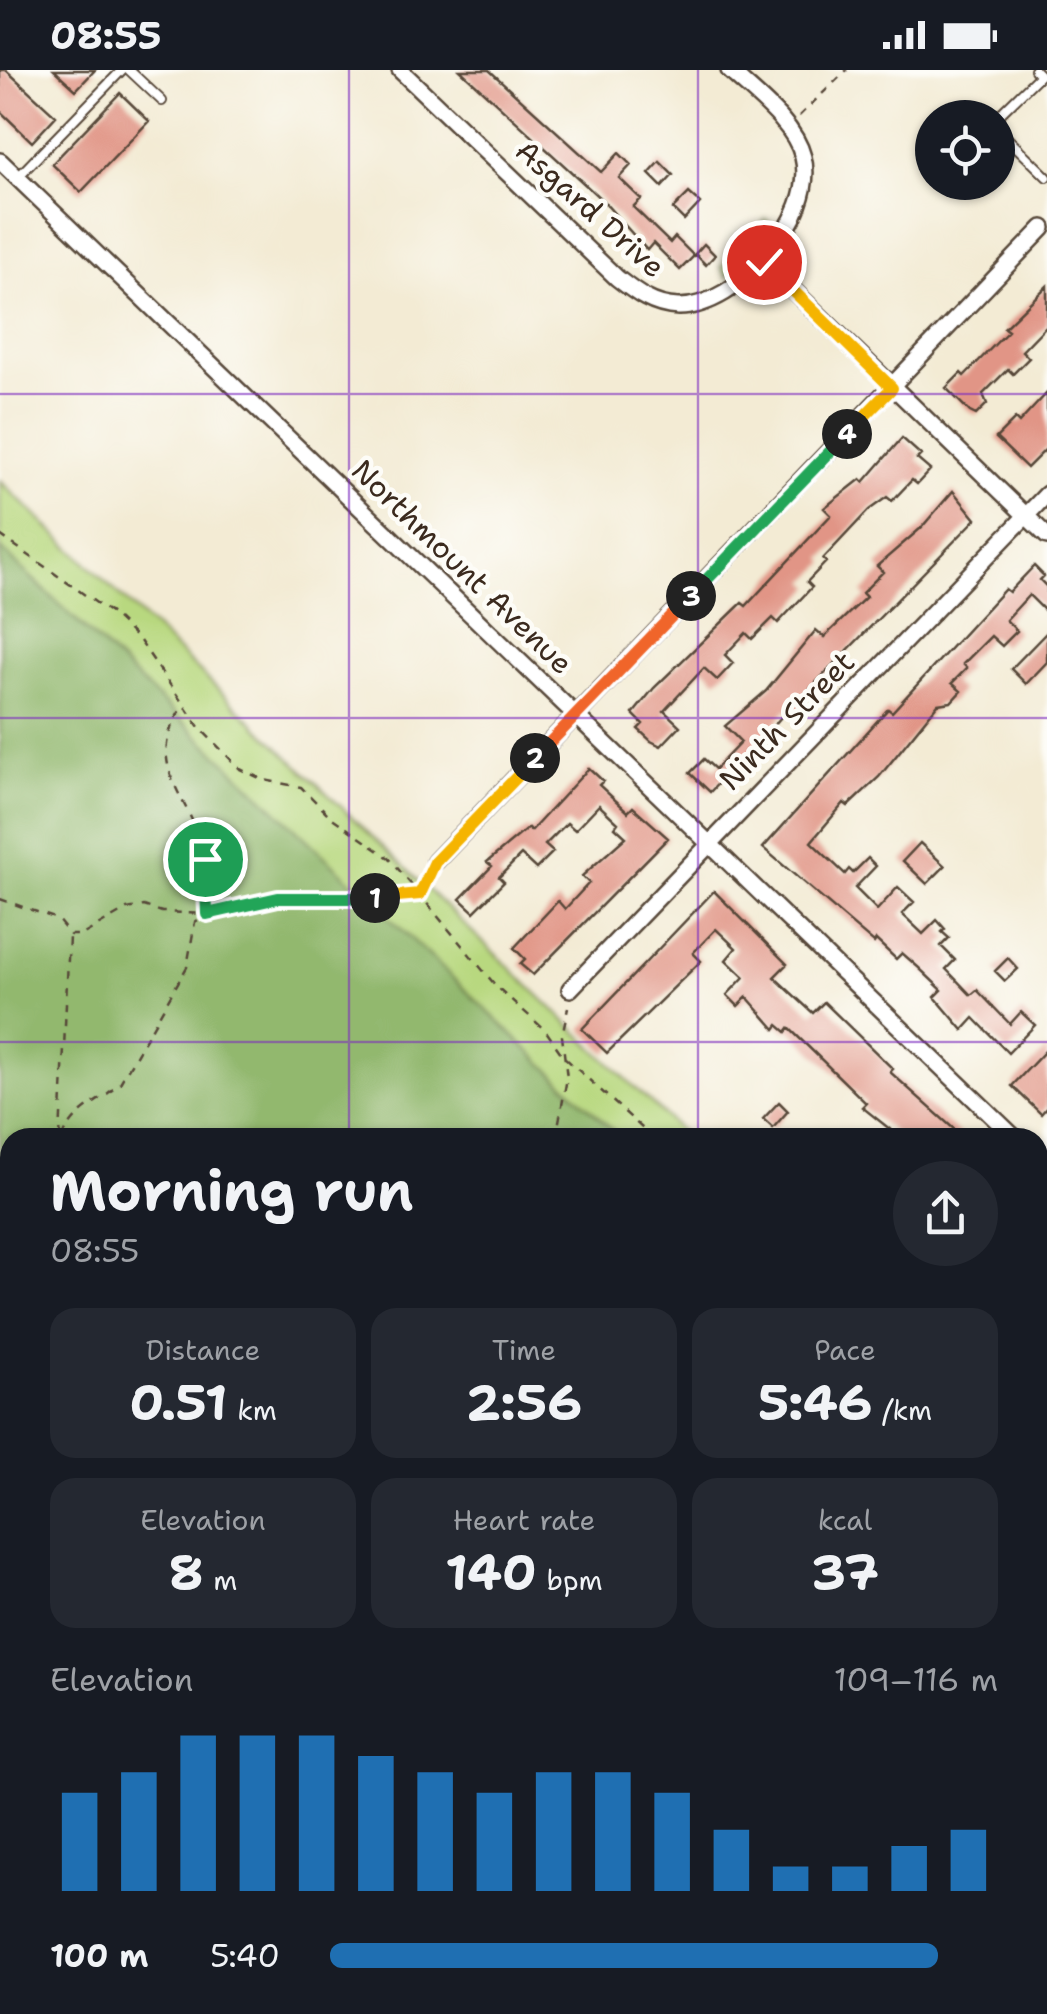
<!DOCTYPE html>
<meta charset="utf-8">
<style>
:root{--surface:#171b24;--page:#242831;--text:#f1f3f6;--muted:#9ea1a6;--accent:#1f6fb2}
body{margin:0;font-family:"Shantell Sans",sans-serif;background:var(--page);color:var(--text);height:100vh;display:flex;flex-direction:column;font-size:38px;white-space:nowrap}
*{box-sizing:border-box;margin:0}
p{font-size:32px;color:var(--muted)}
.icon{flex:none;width:55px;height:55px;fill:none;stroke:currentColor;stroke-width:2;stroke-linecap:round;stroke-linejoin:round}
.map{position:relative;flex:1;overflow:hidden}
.panel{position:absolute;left:0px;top:1058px;width:1048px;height:888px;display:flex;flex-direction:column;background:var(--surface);border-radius:30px 30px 0 0;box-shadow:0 2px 8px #0004}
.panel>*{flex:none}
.tools{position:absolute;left:915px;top:30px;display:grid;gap:20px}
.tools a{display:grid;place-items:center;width:100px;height:100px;border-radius:50%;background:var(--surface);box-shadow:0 2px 8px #0004;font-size:50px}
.pin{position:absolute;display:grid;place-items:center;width:85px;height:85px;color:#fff;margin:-42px;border:5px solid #fff;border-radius:50%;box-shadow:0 2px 10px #0007}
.km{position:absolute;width:50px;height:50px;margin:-25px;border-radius:50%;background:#222;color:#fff;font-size:28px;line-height:50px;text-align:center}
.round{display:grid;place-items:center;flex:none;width:105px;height:105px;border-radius:52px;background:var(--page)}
.overview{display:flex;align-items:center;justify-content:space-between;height:170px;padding:0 50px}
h1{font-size:55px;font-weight:700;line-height:75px}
.figures{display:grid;grid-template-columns:repeat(3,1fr);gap:15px;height:170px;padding:10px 50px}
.figures div{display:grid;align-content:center;border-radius:25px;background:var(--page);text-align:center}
.figures b{font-size:50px;font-weight:700}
.figures small{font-size:28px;font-weight:400}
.figures p{font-size:28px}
.chart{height:280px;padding:20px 50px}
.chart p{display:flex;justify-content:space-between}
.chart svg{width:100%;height:180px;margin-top:10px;stroke:var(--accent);stroke-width:6}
ul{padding:0 50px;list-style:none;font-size:32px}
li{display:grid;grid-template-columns:160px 120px 1fr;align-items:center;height:75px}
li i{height:25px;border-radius:12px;background:var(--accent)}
.status{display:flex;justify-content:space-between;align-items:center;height:70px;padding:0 50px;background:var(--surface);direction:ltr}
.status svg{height:28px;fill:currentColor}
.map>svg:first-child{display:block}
.green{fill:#b8d87f;stroke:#7a814e;stroke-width:2.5}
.forest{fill:#92b86e;stroke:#667146;stroke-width:2.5}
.building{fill:#e19586}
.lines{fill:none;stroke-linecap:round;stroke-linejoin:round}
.lane-casing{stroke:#574739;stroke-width:12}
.street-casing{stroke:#574739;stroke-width:20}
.secondary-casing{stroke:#574739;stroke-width:25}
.path{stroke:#574739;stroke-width:2.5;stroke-dasharray:8 8;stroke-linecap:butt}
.lane{stroke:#fff;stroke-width:8}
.street{stroke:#fff;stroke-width:15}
.secondary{stroke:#fff;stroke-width:20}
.split-1-casing{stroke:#fff;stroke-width:20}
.split-2-casing{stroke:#fff;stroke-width:20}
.split-3-casing{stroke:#fff;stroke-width:20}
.split-4-casing{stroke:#fff;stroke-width:20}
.split-5-casing{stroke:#fff;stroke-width:20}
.split-1{stroke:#22a559;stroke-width:12}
.split-2{stroke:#f5b400;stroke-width:12}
.split-3{stroke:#f0652b;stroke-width:12}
.split-4{stroke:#22a559;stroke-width:12}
.split-5{stroke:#f5b400;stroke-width:12}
.grid{fill:none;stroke:#7b2cbf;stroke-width:2.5;stroke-opacity:0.55}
.labels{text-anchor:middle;stroke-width:9;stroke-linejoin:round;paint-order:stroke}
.street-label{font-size:30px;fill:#3b2a1e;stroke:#fdfcf7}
</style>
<div class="status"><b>08:55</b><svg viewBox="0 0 49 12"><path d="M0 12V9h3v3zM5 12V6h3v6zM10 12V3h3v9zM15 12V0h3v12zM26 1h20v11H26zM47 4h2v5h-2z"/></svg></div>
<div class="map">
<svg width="1047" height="1944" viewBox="0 0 1047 1944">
<rect width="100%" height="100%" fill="#fdfcf7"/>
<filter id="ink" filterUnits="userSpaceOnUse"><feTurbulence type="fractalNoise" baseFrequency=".01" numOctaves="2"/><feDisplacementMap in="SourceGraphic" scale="20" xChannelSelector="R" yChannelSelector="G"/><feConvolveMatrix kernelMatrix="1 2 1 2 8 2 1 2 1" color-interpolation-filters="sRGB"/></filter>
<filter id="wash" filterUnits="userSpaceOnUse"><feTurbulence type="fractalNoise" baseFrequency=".0048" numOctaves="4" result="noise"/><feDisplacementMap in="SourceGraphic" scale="40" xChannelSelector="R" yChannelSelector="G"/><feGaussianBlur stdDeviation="2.25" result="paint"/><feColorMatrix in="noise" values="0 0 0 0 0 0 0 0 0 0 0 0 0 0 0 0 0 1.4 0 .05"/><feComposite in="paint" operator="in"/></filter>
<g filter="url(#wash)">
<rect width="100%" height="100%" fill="#f3ebd4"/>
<path class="green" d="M766,149L774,156L727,207L721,197Z
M0,411L687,1067L10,1068V1625L0,1615Z
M1038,1405L1047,1414V1886L1038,1878Z
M331,1935H705L714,1944H340Z
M844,1935H1025L1036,1944H854Z"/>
<path class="forest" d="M0,478L620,1067L10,1068V1577L0,1567Z
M1038,1465L1047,1474V1701L1038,1692Z"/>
<g id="blocks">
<path class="building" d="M0,0H6L56,46L32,72L0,41Z
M54,0H95L76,20Z
M460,0H489L601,102L619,83L631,95L619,108L641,129L633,137L670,173L675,167L694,186L680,200L653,173L647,180L603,131Z
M120,23L149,51L81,122L52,94Z
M660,92L673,105L662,117L649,104Z
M689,123L700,133L684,150L673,139Z
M704,174L715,185L706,195L695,184Z
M1047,216V255L1022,281L1029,288L1013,304L1008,299L983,324L987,334L976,345L970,342L946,318L961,303L964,306L1008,261L1004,258Z
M1047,323V378L1027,398L996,368L1015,349L1019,353Z
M902,368L921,385L917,389L930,400L917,414L912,410L892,431L887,427L869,440L823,489L826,492L807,512L812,517L778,553L773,548L752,569L746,563L725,585L733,593L717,610L704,598L664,641L680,656L661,676L651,671L638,659L643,654L633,644L654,618L742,533L746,536L831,445L824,438L861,409L864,412Z
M953,421L976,449L799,630L804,634L793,646L787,640L731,706L728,703L710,722L690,703L704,689L715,699L741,672L725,656L766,621L816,560L824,567L866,527L862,523L883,502L877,496L921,458Z
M1034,496L1044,506L1040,510L1047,517V543L1029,525L1006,550L1017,561L1002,576L991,566L963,594L967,598L952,613L961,621L951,632L938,634L879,707L848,736L844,733L811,772L845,804L849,799L853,803L868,788L876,796L855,818L877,840L898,817L914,832L902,844L923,864L937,850L945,859L942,862L949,868L941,876L955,890L946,899L971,925L977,920L1010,954L1021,942L1035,955L1008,983L974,948L963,960L935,927L942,920L919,898L902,883L896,889L876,870L874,873L763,778L888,639L892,642L1005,519L1009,522Z
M1047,562V592L1026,614L1011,599Z
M589,698L603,711L599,715L628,742L633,737L668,768L533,905L520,894L525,889L514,878L558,831L565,839L589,813L582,806L626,767L615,757L618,753L599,735L575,760L567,753L545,775L553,782L536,799L521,785L499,807L504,812L474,842L460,829L492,796L487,792L528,758L531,761Z
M920,773L945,796L927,814L903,791Z
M714,821L787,894L774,907L813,943L824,932L893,999L890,1002L964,1068H901L862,1037L866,1033L789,958L786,962L778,955L775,959L747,927L738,936L727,925L744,907L726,890L736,878L716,859L693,883L701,891L607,983L582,959Z
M1008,888L1018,899L1005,911L995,901Z
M1047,979V1037L1041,1044L1012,1016Z
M779,1032L788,1041L773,1058L763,1049Z"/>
</g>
</g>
<g filter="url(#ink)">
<use href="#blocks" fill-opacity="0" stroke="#574739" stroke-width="2.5"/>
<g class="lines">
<g class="lane-casing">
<path id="lane" d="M129,0L162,31
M996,48L1040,5L1035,0
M998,59L1047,107
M17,108L122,0
M0,1173L10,1159
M662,1935L671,1944
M436,1944L445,1935"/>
</g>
<g class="street-casing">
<path id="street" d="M400,0L617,208C636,223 653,236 678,237C738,238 818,146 803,87C794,52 754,24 729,0
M0,91L1015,1068
M763,191L1047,466
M435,792L1043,158
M570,919L1047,424
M1038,1089L1047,1099"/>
</g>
<g class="secondary-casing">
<path id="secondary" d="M0,1667L10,1677
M281,1935L291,1944"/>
</g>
<path class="path" d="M799,46L847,0
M0,465L112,544L140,571L199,657L240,699L264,710L301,717L331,747L389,788L496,916L546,961L563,986L653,1068
M0,829L57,849L70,865H82L127,839L144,836L162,842L207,844L278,827L404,828L421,824L429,806
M60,1068L69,866
M62,1068C78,1036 96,1036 120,1013L187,897L195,852L207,844C206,826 208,806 205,789C194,727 139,697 184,635
M556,1068L567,1008L562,966L568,937
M1038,1432L1047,1442"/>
<use href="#lane" class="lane"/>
<use href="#street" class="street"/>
<use href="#secondary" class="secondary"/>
</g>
</g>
<g class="lines" filter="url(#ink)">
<g class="split-1-casing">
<path id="split-1" d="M205,789L207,844L278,828H375"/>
</g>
<g class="split-2-casing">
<path id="split-2" d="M375,828L420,824L435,792L535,688"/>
</g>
<g class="split-3-casing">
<path id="split-3" d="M535,688L691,526"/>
</g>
<g class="split-4-casing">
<path id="split-4" d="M691,526L847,364"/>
</g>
<g class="split-5-casing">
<path id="split-5" d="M764,192L892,318L847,364"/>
</g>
<use href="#split-1" class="split-1"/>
<use href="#split-2" class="split-2"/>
<use href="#split-3" class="split-3"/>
<use href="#split-4" class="split-4"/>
<use href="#split-5" class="split-5"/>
</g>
<path class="grid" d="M349,0V1068M698,0V1068M0,324H1047M0,648H1047M0,972H1047M0,1296H10M1038,1296H1047M0,1620H10M1038,1620H1047M349,1935V1944M698,1935V1944"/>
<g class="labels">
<g class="street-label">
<text transform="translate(590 139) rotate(42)" y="10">Asgard Drive</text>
<text transform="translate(462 497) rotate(44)" y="10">Northmount Avenue</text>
<text transform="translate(787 651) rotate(-46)" y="10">Ninth Street</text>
</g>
</g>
</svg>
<div class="tools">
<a><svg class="icon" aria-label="locate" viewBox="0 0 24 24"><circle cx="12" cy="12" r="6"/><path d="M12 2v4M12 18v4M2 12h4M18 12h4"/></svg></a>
</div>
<div class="pin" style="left:205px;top:789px;background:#1e9e55"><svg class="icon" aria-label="arrive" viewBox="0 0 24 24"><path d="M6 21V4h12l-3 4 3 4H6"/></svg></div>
<div class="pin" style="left:764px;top:192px;background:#d93025"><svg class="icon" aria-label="check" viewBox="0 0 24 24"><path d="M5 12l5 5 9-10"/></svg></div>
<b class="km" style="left:375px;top:828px">1</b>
<b class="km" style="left:535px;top:688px">2</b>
<b class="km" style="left:691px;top:526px">3</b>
<b class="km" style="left:847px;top:364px">4</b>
<section class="panel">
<div class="overview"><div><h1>Morning run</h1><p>08:55</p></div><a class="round"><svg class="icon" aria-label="share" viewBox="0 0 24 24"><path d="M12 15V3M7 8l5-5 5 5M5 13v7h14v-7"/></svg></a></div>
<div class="figures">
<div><p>Distance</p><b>0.51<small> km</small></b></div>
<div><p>Time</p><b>2:56</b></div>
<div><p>Pace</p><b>5:46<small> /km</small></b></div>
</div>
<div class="figures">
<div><p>Elevation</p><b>8<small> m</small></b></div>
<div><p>Heart rate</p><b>140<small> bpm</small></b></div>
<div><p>kcal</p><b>37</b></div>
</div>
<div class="chart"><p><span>Elevation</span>109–116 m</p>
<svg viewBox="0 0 160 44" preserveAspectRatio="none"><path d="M5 44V20M15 44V15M25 44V6M35 44V6M45 44V6M55 44V11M65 44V15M75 44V20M85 44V15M95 44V15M105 44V20M115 44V29M125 44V38M135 44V38M145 44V33M155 44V29"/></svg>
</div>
<ul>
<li><b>100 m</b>5:40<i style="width:91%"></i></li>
</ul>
</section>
</div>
